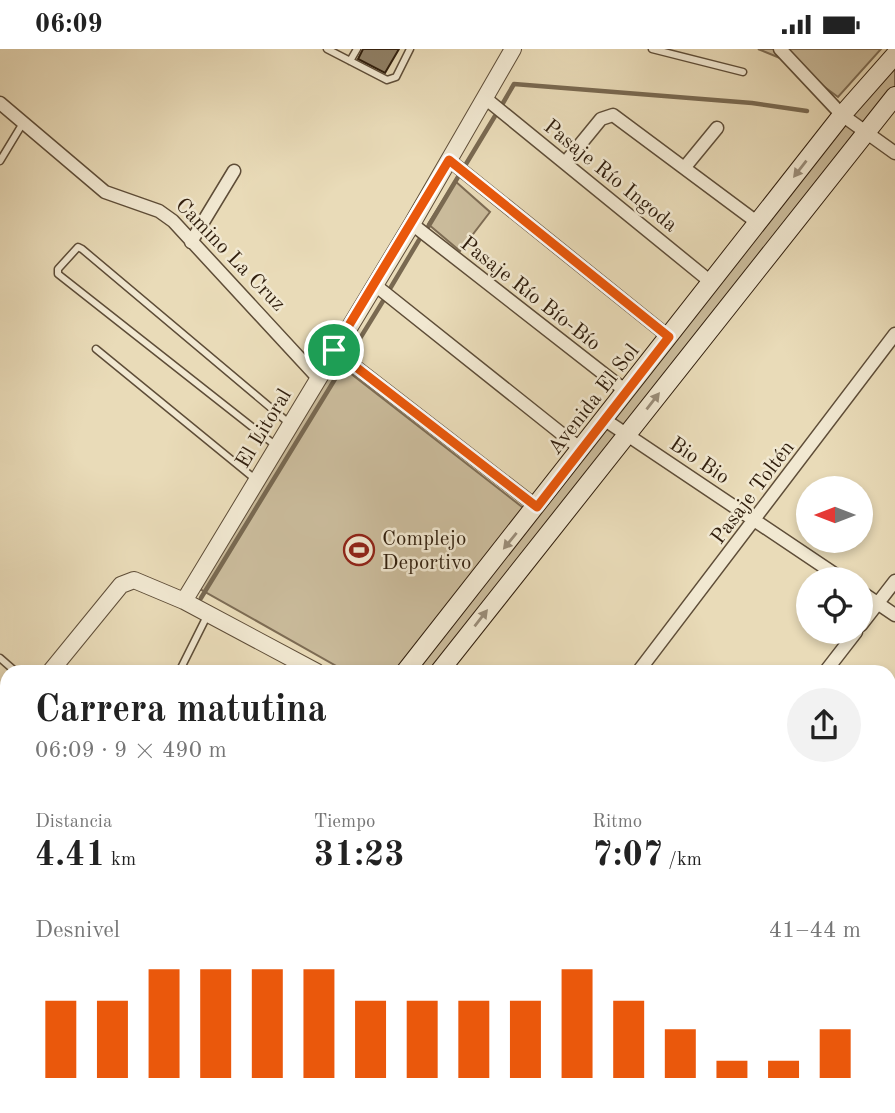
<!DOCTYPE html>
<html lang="es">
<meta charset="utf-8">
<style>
:root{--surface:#fff;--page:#f2f2f2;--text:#222;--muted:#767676;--accent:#ea580c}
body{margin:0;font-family:"Old Standard TT",serif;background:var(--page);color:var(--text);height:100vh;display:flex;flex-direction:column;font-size:26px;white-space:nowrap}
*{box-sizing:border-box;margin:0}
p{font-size:23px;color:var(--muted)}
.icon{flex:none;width:38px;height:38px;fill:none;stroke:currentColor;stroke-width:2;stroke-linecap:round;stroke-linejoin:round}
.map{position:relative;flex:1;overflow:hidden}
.drawer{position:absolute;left:0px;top:616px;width:896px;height:448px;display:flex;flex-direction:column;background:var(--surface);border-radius:21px 21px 0 0;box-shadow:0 4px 10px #0003}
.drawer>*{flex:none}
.needle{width:46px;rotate:270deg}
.tools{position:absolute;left:796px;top:427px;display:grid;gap:14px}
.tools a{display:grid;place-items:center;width:77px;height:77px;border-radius:50%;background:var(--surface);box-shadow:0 4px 10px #0003;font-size:35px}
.pin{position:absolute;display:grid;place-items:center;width:60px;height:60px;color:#fff;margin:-30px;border:4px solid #fff;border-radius:50%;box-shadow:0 2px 7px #0007}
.round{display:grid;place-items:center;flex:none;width:74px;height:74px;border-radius:37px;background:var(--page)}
.overview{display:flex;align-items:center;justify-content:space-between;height:119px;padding:0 35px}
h1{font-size:38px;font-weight:700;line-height:52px}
.metrics{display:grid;grid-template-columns:repeat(3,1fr);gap:10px;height:119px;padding:7px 35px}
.metrics div{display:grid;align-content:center}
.metrics b{font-size:35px;font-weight:700}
.metrics small{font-size:19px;font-weight:400}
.metrics p{font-size:19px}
.chart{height:196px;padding:14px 35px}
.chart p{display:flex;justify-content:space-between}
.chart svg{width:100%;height:126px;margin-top:7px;stroke:var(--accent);stroke-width:6}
.status{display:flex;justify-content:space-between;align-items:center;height:49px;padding:0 35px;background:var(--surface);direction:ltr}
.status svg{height:19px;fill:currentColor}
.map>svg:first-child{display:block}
.green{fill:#cabb9b;stroke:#7d6c54;stroke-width:2}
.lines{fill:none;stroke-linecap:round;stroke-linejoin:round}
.stream{stroke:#796951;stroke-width:4.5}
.building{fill:#908066;stroke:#301e0d;stroke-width:2}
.service-casing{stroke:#5e4d38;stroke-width:9}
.minor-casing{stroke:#5e4d38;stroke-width:15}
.tertiary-casing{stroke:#5e4d38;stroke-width:18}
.secondary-casing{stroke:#301e0d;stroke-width:20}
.service{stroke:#f1e8d1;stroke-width:6}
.minor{stroke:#f1e8d1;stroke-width:12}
.tertiary{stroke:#f1e8d1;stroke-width:16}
.secondary{stroke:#f1e8d1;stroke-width:18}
.oneway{fill:#9a8d79}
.route-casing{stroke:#fff;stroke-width:14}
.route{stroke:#ea580c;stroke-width:9}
.labels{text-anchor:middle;stroke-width:5;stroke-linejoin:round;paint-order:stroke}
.street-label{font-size:21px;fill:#301e0d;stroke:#f1e8d1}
.poi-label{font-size:21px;fill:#301e0d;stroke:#f1e8d1;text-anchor:start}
</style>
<div class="status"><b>06:09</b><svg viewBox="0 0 49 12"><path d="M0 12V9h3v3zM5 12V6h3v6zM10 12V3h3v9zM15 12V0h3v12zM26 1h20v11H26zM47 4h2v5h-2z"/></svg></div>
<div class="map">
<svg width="895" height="1064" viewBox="0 0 895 1064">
<rect width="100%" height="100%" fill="#e9dbb8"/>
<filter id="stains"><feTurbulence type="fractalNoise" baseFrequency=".00286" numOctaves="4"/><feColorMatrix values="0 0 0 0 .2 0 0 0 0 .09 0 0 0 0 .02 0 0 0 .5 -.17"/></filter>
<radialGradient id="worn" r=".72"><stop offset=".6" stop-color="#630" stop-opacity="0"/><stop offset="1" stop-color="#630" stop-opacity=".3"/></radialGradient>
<path class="green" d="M758,0H881L838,48L792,14Z
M895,8V41L434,623H415Z
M455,132L490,163L460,202L428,175Z
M332,310L526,461L397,623H347L200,540Z"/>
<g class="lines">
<path class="stream" d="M503,54L514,35L752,54L807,62
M466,115L495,67
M428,178L458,128
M391,238L419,191
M351,304L383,252
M201,549L343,317"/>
</g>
<path class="building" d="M363,0H399L385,24L358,10Z"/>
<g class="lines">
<g class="service-casing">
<path id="service" d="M327,0L387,31L396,28L410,0
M652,0L743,23
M350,12L357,0
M0,112L23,74
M96,300L255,430
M275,396L58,225V220L78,198L82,200L290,375
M0,609L16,623
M179,623L207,567
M558,1057L576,1064"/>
</g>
<g class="minor-casing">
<path id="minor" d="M780,0L842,66L895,104
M485,49L712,234
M0,54L105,143L159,162L173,172L318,329
M449,111L669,288
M565,114L601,70L613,66L758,174
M685,118L717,79
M412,175L627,343
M191,193L234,122
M375,236L582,401
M334,301L537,458
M605,371L842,530
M861,543L895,566
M861,576L895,532
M638,623L895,285
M825,623L856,583
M889,785L895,778
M889,987L895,991
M38,1057L45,1064
M168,1057L177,1064
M651,1057L661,1064
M760,1057L770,1064
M871,1057L880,1064
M73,1064L78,1057
M106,1064L111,1057
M341,1064L346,1057
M420,1064L425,1057
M577,1064L581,1057
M803,1064L809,1057"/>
</g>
<g class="tertiary-casing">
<path id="tertiary" d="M184,552L412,175L513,0
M50,623L121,536L134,531L184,552L317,623
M0,685L7,676"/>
</g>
<g class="secondary-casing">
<path id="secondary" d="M405,623L842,66L895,6
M439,623L895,47
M889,959L895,963"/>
</g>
<use href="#service" class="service"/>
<use href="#minor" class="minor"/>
<use href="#tertiary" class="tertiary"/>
<use href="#secondary" class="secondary"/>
</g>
<defs><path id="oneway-solid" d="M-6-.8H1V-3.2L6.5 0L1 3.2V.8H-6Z" transform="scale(1.75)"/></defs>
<g class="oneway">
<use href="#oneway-solid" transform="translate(800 120) rotate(128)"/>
<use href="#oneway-solid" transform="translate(653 352) rotate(-52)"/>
<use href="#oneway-solid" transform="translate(510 492) rotate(129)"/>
<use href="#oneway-solid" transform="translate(481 569) rotate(-52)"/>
</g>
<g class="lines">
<g class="route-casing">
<path id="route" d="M449,111L669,288L537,458L334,301Z"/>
</g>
<use href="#route" class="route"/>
</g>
<defs>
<g id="stadium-ring" transform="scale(1.575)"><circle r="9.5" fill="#f1e8d1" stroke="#8f2418" stroke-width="1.5"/><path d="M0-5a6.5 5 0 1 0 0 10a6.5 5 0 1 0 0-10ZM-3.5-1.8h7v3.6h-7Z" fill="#8f2418"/></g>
</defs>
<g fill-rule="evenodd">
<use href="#stadium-ring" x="359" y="501"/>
</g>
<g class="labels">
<g class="street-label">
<text transform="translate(611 126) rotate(39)" y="7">Pasaje Río Ingoda</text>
<text transform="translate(231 205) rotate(46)" y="7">Camino La Cruz</text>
<text transform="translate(531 244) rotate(38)" y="7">Pasaje Río Bío-Bío</text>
<text transform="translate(593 350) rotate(-52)" y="7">Avenida El Sol</text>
<text transform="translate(263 379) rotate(-59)" y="7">El Litoral</text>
<text transform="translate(700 411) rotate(34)" y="7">Bio Bio</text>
<text transform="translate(752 443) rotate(-53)" y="7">Pasaje Toltén</text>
</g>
<g class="poi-label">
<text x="382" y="496">Complejo<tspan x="382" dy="24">Deportivo</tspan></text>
</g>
</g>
<rect width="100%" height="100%" filter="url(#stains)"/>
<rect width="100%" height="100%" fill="url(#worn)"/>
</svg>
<div class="tools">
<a><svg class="needle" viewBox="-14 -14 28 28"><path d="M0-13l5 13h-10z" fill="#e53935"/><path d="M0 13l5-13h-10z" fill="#767676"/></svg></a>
<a><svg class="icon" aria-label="locate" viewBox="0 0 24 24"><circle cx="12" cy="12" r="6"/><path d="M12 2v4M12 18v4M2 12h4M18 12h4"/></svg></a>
</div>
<div class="pin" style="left:334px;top:301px;background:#1e9e55"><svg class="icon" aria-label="arrive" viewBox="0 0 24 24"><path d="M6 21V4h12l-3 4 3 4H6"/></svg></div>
<section class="drawer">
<div class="overview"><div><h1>Carrera matutina</h1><p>06:09 · 9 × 490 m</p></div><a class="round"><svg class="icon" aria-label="share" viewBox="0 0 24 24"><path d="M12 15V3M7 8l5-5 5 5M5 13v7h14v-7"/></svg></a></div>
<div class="metrics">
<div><p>Distancia</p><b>4.41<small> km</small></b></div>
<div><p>Tiempo</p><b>31:23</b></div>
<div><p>Ritmo</p><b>7:07<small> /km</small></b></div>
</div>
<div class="chart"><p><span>Desnivel</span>41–44 m</p>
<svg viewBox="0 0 160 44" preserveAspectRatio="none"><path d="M5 44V17M15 44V17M25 44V6M35 44V6M45 44V6M55 44V6M65 44V17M75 44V17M85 44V17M95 44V17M105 44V6M115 44V17M125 44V27M135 44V38M145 44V38M155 44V27"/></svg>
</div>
</section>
</div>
